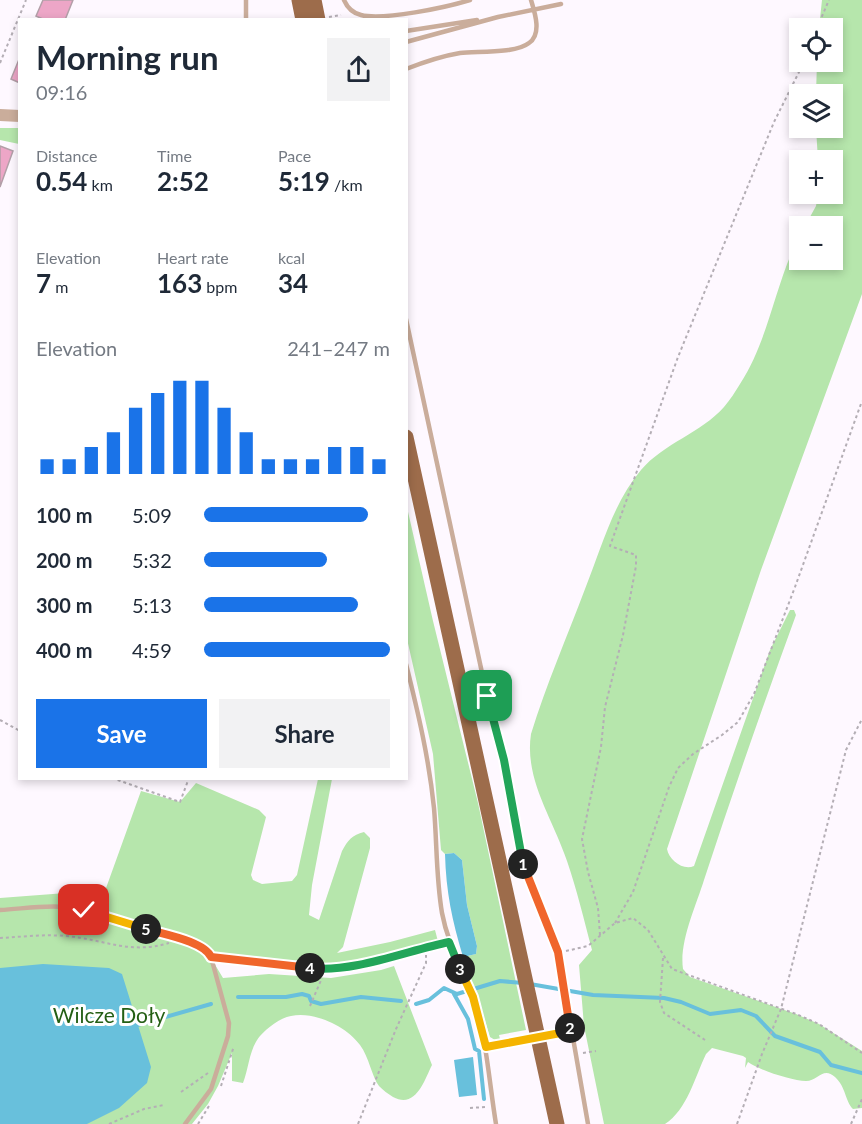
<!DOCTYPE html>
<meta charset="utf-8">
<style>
:root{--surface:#fff;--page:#f2f2f3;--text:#1f2937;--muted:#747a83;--accent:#1a73e8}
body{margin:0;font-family:Lato,sans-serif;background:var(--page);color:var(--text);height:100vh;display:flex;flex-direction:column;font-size:22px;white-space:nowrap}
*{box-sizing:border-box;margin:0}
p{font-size:20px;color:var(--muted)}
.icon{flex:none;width:33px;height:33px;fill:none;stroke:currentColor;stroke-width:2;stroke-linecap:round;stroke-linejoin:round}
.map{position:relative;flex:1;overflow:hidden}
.side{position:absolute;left:18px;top:18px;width:390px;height:762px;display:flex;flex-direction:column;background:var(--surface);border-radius:0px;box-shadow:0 3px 9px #0003}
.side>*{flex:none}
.fabs{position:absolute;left:789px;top:18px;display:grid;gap:12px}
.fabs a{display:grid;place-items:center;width:54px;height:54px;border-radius:0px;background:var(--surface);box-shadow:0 3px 9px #0003;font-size:30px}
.pin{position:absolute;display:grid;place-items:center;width:51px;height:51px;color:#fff;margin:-26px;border-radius:12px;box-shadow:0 3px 9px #0006}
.km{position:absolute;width:30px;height:30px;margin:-15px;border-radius:50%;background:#222;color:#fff;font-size:16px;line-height:30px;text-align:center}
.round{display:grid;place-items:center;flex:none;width:63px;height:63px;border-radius:0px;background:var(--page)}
.summary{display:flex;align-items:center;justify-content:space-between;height:102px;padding:0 18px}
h1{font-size:33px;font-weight:700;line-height:45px}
.figures{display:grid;grid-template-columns:repeat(3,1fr);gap:9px;height:102px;padding:6px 18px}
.figures div{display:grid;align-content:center}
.figures b{font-size:26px;font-weight:700}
.figures small{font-size:16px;font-weight:400}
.figures p{font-size:16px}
.chart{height:168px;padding:12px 18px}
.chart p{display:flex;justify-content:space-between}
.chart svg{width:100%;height:108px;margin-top:6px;stroke:var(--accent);stroke-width:6}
.primary-button{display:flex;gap:12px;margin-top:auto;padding:12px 18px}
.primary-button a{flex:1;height:69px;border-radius:0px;background:var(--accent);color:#fff;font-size:24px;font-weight:700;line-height:69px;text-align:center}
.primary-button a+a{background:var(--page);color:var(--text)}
ul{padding:0 18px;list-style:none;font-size:20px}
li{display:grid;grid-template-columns:96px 72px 1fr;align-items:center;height:45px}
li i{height:15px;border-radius:8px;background:var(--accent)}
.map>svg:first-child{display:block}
.green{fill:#b6e6ac}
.water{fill:#68c0dc}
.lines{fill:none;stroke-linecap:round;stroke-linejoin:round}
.stream{stroke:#68c0dc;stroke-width:4}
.building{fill:#eda6c7;stroke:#b39fa8;stroke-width:1.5}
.path{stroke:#b4aeb5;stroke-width:2;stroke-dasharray:3 3;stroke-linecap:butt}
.service{stroke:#caad9b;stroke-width:4.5}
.tertiary{stroke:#caad9b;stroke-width:12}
.primary{stroke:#9d6c4b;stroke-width:15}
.split-1-casing{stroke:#fff;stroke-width:12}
.split-2-casing{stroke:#fff;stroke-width:12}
.split-3-casing{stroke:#fff;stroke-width:12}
.split-4-casing{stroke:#fff;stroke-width:12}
.split-5-casing{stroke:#fff;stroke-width:12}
.split-6-casing{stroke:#fff;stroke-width:12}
.split-1{stroke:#22a559;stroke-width:8}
.split-2{stroke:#f0652b;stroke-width:8}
.split-3{stroke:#f5b400;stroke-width:8}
.split-4{stroke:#22a559;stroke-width:8}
.split-5{stroke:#f0652b;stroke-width:8}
.split-6{stroke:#f5b400;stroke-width:8}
.labels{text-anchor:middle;stroke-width:6;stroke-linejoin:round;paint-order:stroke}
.park-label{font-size:21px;fill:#245f14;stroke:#fff}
</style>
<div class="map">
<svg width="862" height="1124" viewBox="0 0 862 1124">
<rect width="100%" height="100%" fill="#fef8ff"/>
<path class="green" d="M822,0H862V294L761,570L667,849C669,860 683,871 694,866L770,650L790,610H794L796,615C764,703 733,791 704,880C696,906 679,942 683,969L690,977L796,1014L819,1024L862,1051V1108L853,1109C845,1101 846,1087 835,1077C823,1066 818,1081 806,1081C792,1081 759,1070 748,1062L745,1068L746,1058L743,1056L712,1048L706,1054C695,1077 687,1110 665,1124H604L584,1026L579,965L592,950C584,920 577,890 567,861C553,819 524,779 531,734C546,685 567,637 585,589C601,549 613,503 641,470C664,443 701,433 724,407C730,400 735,392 740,384C769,340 775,283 799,237L800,260H832V226H805L816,206L818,194H832V160H818L816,128H832V94H816L817,62H832V28H819Z
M0,128H19V144L0,140Z
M406,503L433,621L478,803L526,1030L499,1035L500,1039L495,1040L490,1037L478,998L460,960L463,957L476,954L477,946L467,905L462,860L454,853L445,854L441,850L433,754L407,639Z
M318,779H332L312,885L309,915L319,920L342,851C348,840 352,835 364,832L370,838V848L343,947L337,953L390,942L435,930L440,949L339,971H314L261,962L211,958L223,978L269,974L331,978L381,970L394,966L432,1065C424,1081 416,1109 393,1097C388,1094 383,1090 379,1086C372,1077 369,1057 360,1045C346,1026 314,1011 291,1016C280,1018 267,1028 260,1036C249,1049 249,1068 243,1083L232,1081V1053L218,1086L208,1104L192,1124H0V898L66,893L101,902L141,791L180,802L196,783L259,810L266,817L251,875L253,880L262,884L292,881L297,875Z"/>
<path class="water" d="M454,853L462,860L467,905L477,946L476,954L463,957C452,920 446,892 445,854Z
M43,964L109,968L122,974L151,1067L147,1083L119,1108L87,1124H0V968Z
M473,1057L477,1095L459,1097L454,1060Z"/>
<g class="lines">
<path class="stream" d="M530,984L593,995L664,998L681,1002L710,1014L741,1010L756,1016L775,1036L820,1052L831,1065L862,1073
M454,994L468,1019L475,1049L479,1051L484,1099
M238,997H286L302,994L309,996L311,1001L321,1004L361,997L401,1001
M416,1004L429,1000L444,988L457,994L500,981L523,983
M134,1026L211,1004"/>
</g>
<path class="building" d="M43,0H73L65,20H45L36,16Z
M20,57V83L11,79Z
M0,146L13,151L0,187Z"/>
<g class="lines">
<path class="path" d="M329,17L341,15
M817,28L829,0
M0,63L26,0
M0,720L20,731
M112,778L180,802L189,778
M615,923L633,892L669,787L678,768L693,754L722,735L738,722L754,694L795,587L862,401
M600,935L598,908L588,872L582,839L601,747L605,707L623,635L636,566V555L610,546L678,357L774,122L804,62
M0,938C21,937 43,934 65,936C104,939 129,955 169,943
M566,951L588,946L615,923L633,918L648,930L672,969L796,1014L819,1024L862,1053
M663,958L660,1002L664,1013L705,1040
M310,1006L322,978
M583,1053L596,1051
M221,1086L234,1046
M181,1092L208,1073
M470,1108L485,1107
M109,1124L144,1109L164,1105
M198,1124L209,1106
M358,1124L396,1029L426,963V955
M737,1124L762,1054L781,1009L846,750L862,719
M851,1124L862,1099"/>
<path class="service" d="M344,0C347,7 353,13 361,15C383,21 447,7 470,0
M246,20V0
M406,31L477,20
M406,42L498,17L561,4
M406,69C424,62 442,56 460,53C477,51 515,54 529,43C542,34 535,13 531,0
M406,319L487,696L505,760L521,853L527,877L551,931L558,952L588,1124
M406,664C418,712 429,759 434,808C437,843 436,878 442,913C448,945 463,969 473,998C487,1039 489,1082 496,1124
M0,910C21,909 43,905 65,907C87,910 204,939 211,957L326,970L353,966L449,942
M486,1047L571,1031
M185,1124L211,1089L228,1036L229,1023L211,957"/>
<path class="tertiary" d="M0,115L20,116"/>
<path class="primary" d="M299,0L303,20
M314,0L318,20
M406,437L557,1124"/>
</g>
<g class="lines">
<g class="split-1-casing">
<path id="split-1" d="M487,696L504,760L523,864"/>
</g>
<g class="split-2-casing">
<path id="split-2" d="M523,864L558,952L570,1028"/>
</g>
<g class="split-3-casing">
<path id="split-3" d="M460,969L473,997L486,1047L571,1031L570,1028"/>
</g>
<g class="split-4-casing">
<path id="split-4" d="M310,968C353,973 406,951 449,942L460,969"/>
</g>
<g class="split-5-casing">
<path id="split-5" d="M146,929C162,934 204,941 211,957L310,968"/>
</g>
<g class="split-6-casing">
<path id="split-6" d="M84,910L146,929"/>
</g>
<use href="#split-1" class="split-1"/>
<use href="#split-2" class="split-2"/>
<use href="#split-3" class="split-3"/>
<use href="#split-4" class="split-4"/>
<use href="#split-5" class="split-5"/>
<use href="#split-6" class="split-6"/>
</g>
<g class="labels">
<g class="park-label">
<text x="109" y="1023">Wilcze Doły</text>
</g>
</g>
</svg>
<div class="fabs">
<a><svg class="icon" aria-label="locate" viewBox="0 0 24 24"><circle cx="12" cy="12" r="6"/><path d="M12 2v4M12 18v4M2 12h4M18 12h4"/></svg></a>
<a><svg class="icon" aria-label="layers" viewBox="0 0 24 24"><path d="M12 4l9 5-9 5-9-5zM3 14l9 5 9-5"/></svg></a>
<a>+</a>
<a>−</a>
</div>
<div class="pin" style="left:487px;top:696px;background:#1e9e55"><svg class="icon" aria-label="arrive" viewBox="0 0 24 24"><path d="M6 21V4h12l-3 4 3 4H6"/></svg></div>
<div class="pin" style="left:84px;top:910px;background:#d93025"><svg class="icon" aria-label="check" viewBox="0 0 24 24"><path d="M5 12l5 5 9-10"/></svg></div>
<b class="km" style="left:523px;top:864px">1</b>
<b class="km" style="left:570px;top:1028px">2</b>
<b class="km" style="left:460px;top:969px">3</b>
<b class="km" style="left:310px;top:968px">4</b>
<b class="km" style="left:146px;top:929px">5</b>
<section class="side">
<div class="summary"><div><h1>Morning run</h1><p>09:16</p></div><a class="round"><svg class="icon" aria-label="share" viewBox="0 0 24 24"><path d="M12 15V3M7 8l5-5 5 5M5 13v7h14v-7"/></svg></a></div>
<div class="figures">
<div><p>Distance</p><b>0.54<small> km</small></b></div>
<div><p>Time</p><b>2:52</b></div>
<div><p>Pace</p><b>5:19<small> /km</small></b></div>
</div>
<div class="figures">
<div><p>Elevation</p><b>7<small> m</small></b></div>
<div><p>Heart rate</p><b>163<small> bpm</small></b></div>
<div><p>kcal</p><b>34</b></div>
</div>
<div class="chart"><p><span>Elevation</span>241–247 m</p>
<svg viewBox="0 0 160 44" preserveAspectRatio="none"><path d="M5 44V38M15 44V38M25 44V33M35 44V27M45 44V17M55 44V11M65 44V6M75 44V6M85 44V17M95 44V27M105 44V38M115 44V38M125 44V38M135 44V33M145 44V33M155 44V38"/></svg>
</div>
<ul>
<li><b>100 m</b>5:09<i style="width:88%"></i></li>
<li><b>200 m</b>5:32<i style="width:66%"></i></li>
<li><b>300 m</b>5:13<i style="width:83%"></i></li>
<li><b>400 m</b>4:59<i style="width:100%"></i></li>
</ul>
<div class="primary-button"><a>Save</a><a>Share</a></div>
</section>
</div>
